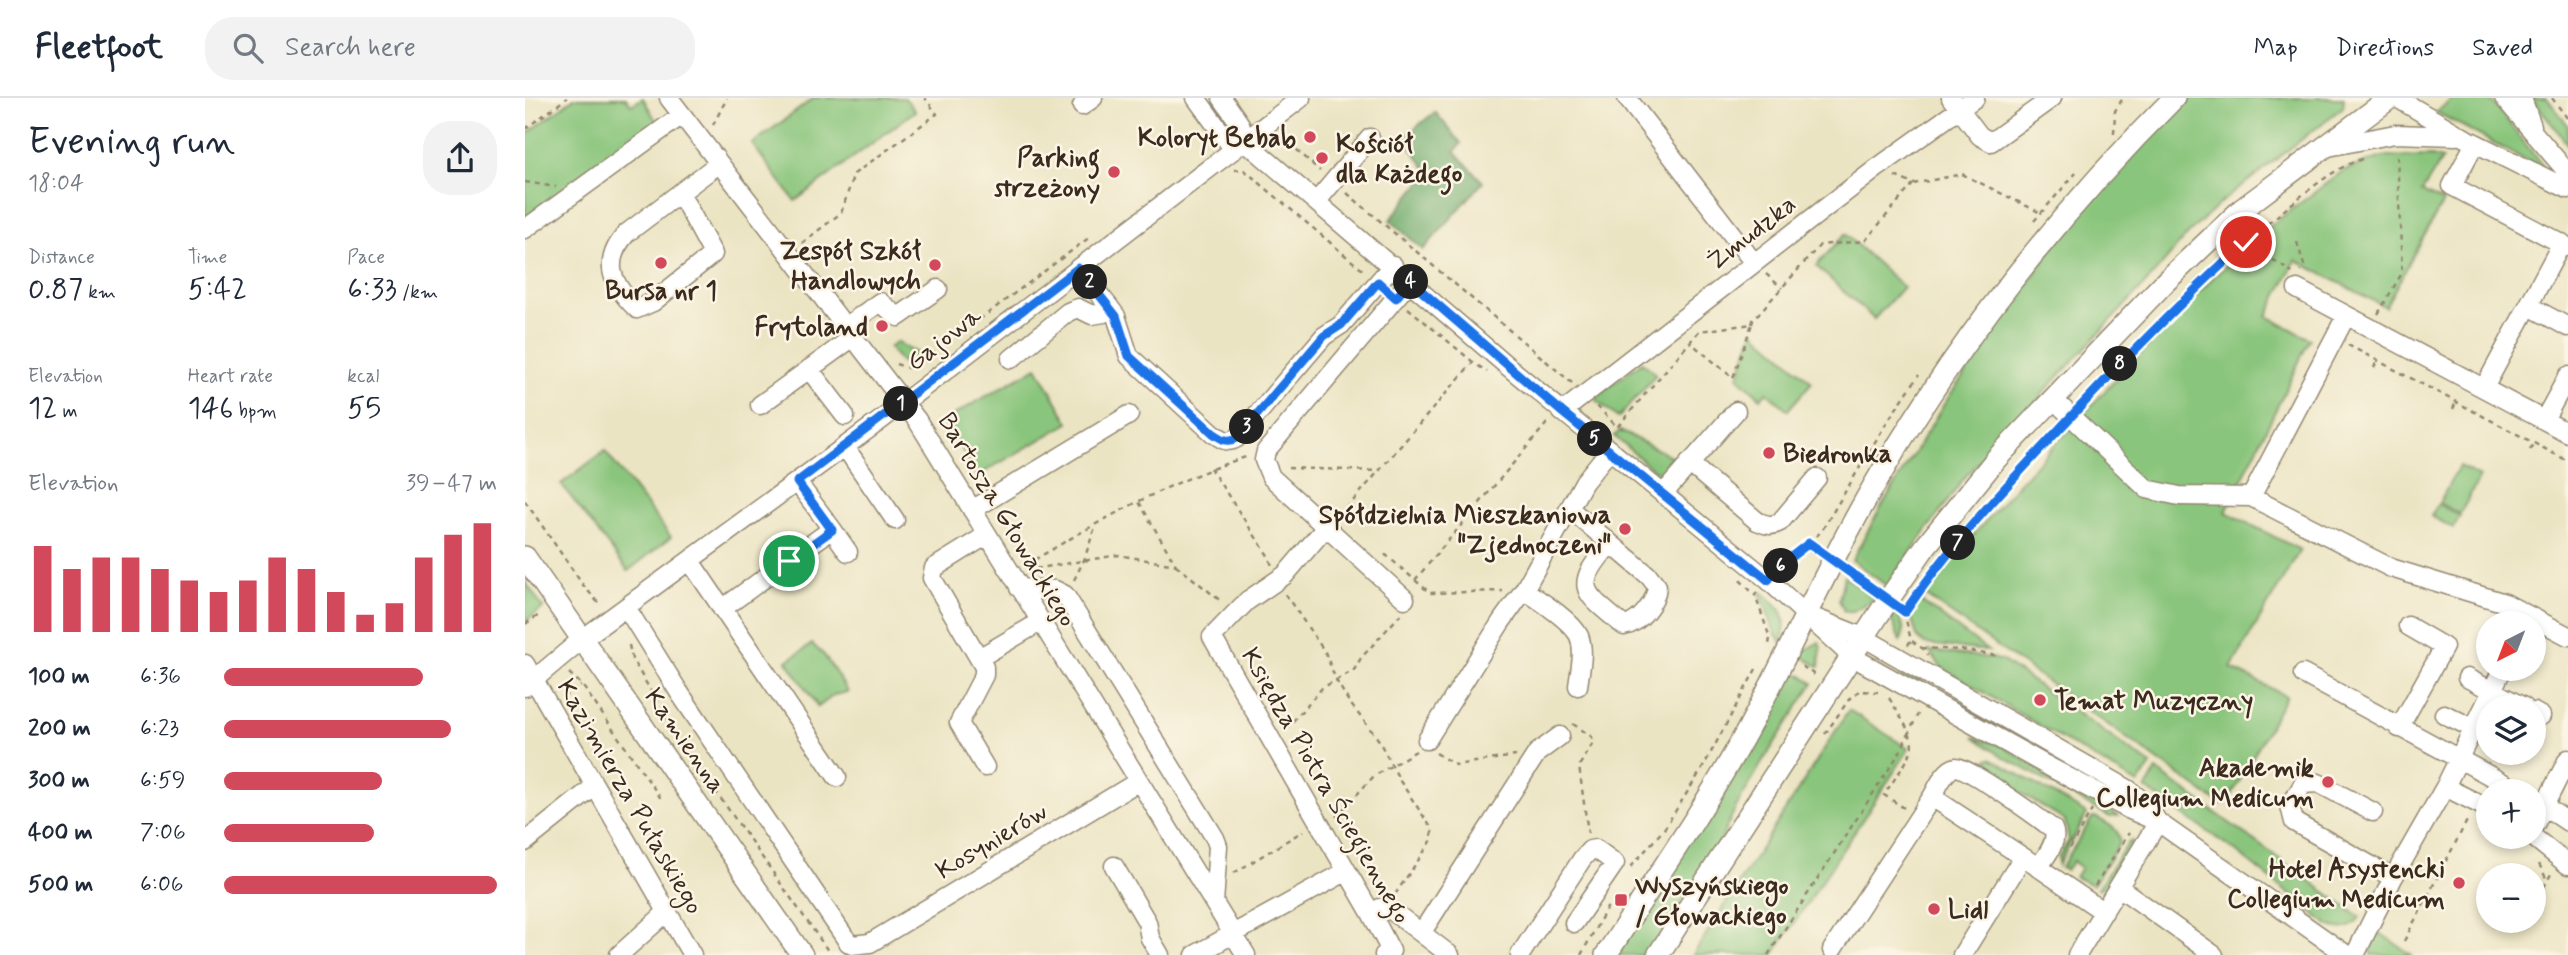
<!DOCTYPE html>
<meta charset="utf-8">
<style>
:root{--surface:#fff;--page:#f2f2f3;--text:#1f2937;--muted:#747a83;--line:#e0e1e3;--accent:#d1495b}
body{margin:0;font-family:Mynerve,sans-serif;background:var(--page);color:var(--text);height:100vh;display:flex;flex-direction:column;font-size:26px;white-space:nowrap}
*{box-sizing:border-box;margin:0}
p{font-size:23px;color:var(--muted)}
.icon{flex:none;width:38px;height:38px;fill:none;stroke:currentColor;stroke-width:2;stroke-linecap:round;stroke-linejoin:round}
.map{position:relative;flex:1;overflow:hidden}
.details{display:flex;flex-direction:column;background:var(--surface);width:525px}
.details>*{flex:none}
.needle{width:46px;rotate:222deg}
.fabs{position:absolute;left:1951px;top:513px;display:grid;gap:14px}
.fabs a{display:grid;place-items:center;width:70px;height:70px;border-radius:50%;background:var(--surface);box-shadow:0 4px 10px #0003;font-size:35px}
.pin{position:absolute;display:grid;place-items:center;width:60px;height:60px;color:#fff;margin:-30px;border:4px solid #fff;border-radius:50%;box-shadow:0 2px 7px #0007}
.km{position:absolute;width:35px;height:35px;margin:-18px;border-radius:50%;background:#222;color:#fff;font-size:19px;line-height:35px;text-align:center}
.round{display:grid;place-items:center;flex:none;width:74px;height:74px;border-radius:28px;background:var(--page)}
.head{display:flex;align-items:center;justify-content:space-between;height:119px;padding:0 28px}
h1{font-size:38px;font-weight:600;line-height:52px}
.figures{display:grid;grid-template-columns:repeat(3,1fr);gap:10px;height:119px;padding:7px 28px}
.figures div{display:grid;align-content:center}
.figures b{font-size:30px;font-weight:600}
.figures small{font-size:19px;font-weight:400}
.figures p{font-size:19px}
.chart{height:196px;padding:14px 28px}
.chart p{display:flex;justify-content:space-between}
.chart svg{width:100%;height:126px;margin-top:7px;stroke:var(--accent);stroke-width:6}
ul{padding:0 28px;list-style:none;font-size:23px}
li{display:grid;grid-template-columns:112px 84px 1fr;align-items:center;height:52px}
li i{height:18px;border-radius:9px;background:var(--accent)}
header{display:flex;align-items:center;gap:42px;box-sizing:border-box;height:98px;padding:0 35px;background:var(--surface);border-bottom:2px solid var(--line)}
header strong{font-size:33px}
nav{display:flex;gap:38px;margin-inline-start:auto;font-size:24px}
.search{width:490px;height:63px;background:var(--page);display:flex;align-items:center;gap:18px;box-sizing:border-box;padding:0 24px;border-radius:28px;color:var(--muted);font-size:26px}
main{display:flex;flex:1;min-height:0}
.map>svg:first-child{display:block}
.green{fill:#89c57b;stroke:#62784c;stroke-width:2}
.forest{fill:#6eaa6b;stroke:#546a44;stroke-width:2}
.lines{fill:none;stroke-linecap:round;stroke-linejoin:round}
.minor-casing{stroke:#938770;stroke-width:21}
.major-casing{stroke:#938770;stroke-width:24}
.path{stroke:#938770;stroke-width:2.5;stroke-dasharray:5 5;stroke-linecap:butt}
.minor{stroke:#fff;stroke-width:18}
.major{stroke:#fff;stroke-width:21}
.route-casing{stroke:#fff;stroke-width:14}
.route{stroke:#1a73e8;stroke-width:9}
.poi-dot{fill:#d1495b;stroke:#fcf5e5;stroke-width:2.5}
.labels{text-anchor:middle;stroke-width:5;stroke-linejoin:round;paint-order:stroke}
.poi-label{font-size:26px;font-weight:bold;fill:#3b2a1e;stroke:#fcf5e5;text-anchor:end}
.street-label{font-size:26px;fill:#3b2a1e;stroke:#fcf5e5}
</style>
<header>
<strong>Fleetfoot</strong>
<div class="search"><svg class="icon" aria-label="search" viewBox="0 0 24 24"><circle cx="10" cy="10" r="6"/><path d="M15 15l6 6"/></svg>Search here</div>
<nav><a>Map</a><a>Directions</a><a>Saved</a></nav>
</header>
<main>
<section class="details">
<div class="head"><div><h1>Evening run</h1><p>18:04</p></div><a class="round"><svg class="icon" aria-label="share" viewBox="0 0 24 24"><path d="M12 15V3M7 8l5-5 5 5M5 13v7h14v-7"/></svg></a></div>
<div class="figures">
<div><p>Distance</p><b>0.87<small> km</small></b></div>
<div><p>Time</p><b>5:42</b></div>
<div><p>Pace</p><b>6:33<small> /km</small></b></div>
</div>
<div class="figures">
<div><p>Elevation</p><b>12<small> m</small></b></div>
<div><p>Heart rate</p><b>146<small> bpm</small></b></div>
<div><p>kcal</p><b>55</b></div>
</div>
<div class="chart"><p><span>Elevation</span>39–47 m</p>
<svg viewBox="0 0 160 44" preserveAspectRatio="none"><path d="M5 44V14M15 44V22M25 44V18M35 44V18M45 44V22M55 44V26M65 44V30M75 44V26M85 44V18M95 44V22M105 44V30M115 44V38M125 44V34M135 44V18M145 44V10M155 44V6"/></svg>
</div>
<ul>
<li><b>100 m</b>6:36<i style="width:73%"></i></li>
<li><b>200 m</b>6:23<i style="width:83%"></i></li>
<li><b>300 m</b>6:59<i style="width:58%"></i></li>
<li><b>400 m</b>7:06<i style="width:55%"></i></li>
<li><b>500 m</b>6:06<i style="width:100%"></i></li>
</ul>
</section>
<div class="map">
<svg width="2043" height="857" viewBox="0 0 2043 857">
<rect width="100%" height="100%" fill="#fcf5e5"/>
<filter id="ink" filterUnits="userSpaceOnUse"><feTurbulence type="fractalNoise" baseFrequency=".0143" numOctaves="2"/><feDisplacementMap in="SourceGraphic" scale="14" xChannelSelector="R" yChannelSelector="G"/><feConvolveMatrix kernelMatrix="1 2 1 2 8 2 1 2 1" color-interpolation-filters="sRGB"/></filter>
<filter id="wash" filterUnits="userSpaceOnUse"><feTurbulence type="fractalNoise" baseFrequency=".00686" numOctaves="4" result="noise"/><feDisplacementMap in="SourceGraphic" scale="28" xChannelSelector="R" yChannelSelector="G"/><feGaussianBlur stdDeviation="1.57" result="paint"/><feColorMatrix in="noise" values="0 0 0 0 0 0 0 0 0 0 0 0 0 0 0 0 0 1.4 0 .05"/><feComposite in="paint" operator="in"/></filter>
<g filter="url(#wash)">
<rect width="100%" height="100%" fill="#ebe4c3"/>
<path class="green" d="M49,0H101L106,7L118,0L133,26L0,121V37Z
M289,0H380L390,13L270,103L227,46Z
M1665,0H1819L1818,9L1694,106L1663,136L1621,185L1440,379L1362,488L1327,462L1354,413L1421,303L1534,141L1601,63Z
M1929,0H1964L2017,67V71L1911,14Z
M2007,0H2022L2043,27V47Z
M1907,58L1917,61L1897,94L1918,104L1860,209L1771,162L1742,218L1785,241L1701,414L1775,452L1706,570L1761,598L1703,704L1695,706L1401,498L1402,491L1492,387L1626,244L1693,175L1750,124L1818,73L1857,59Z
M1320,136L1378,189L1349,221L1291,168Z
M1229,233L1287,284L1263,312L1242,294L1236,300L1213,279Z
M371,244L397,258L387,266L376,264L364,250Z
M1117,264L1130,275V278L1093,320L1072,303L1071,299Z
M512,269L544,325L452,378L420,322Z
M1095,333L1158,364L1145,375L1130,373L1089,338Z
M80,353L146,439L103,473L36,386Z
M1934,368L1955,379L1935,416L1914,405Z
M1913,406L1935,418L1928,430L1906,418Z
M1319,478L1350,501L1328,513H1319L1314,502Z
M0,483L18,510L0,524Z
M1237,494C1258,512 1264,515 1257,544L1251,537L1235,496Z
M1391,504H1397L1463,553L1400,546L1392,539L1385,514Z
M1369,514C1377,521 1382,533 1375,543L1367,523Z
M1294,544L1296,551L1294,569L1274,556Z
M287,546L299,557L323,594L309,597L293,609L262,563Z
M1404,553L1467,560L1478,563L1626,667L1613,686L1416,569Z
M1265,570L1288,585L1238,663L1210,711L1192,750L1123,857H1092Z
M1378,573L1603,699L1601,704L1375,579Z
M1324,612L1384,651L1248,857H1168Z
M1449,639L1478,648L1520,676L1593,718L1585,719L1472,655Z
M1466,660L1562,716L1533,767V759L1544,742L1540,723L1457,670L1463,661Z
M1631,672L1835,819C1826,832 1818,833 1803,827L1709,752L1621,691Z
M1570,719C1581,725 1595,730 1595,744L1568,787L1550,779L1556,770L1548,763L1541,772L1536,770L1567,720Z
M1607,743V750L1586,787L1572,791L1603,745Z
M1852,833L1887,857H1847L1845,847Z"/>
<path class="forest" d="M910,14L936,45L930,54L958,84L898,152L865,122L904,74L878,40Z"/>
</g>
<g filter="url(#ink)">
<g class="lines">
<g class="minor-casing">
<path id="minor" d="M144,0L392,322L721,857
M671,0L709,52
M697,0L715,26L720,43
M1102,0L1229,165
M1426,0L1455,38L1466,44L1527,0
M1872,0L1938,39L2043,91
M1979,0L2043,75
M1997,0L2007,28
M557,8L568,0
M720,43L980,266L1243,482L1326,558L1519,666L1603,711L1633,724L1822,857
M1950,45L1927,88L2043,149
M1803,49L1870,36L1931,38
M155,95L188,156L128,204L112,211C86,186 76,163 102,135L193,66
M792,103L845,40
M0,131L157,17
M1772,191L2043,335
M582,206L591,218L604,258L688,335C697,341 702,346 712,340L799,238L816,227L868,167
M2004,208L2043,229
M1821,218L1726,399L1866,470L1980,505L2043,538
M319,230L355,204L373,219L413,191
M486,261L543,214L553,210L567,217L579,215L582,206L553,170
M284,271L320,318
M1959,290L2037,145
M1528,301L1622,391L1654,398L1726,399
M235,307L327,240
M1037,314L1352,70L1450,0
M2019,322L2043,278
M320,349L370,422
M1164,365L1232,423C1241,427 1246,429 1255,424L1292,380
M1139,395L1211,313
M1045,411L1124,478L1132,488C1131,504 1115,525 1099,528C1057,493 1047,490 1085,446
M447,412L604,317
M801,429L760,477L722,503L687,539L846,815L866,853L859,857
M307,431L323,454
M165,463L312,679
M494,490L530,492L540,497L690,740L693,748L689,805
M999,492C1014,502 1046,522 1054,538C1060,553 1055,572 1053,588
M880,501L746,379L739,362L741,353L885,183
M101,509L154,594L323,844L327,847L345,845L614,683
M197,511L307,431L272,384
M1293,521L1338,539L1603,691L1621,706L1633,724
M454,560L515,524
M0,566L167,857
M1778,576L1982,687
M1942,580L1999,609
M0,589L56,542L356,322L776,0
M2009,614L2016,618
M1919,616L1964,638
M1874,630L1919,549L1883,528
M902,642L976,524L999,492L1059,384L1084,353
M460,669L434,625L459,577V569L407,480L409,470L462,437
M1920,689L1978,570
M1407,699C1412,691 1420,671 1431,669C1442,668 1515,721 1528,731C1534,744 1520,759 1513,770
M2019,708L2043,724
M1848,714L1793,685L1778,686L1765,708L1769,724L1868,780
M2009,728L2043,661
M2007,738L2043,767
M0,744L70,688
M589,768L622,824L625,840L635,857
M1595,790L1689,857
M846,815L855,810L866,812L925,857
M897,834L1012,655L1035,638
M1307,852L1407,699L1498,759
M94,857L143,813
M670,857L822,773
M995,857L1057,761L1065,752L1071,751L1090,765L1049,825
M1437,857L1498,759L1579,814
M1552,857L1633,724
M1830,857L1868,780L1920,689L1964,711"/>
</g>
<g class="major-casing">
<path id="major" d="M0,459L277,857
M1081,857C1129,783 1180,710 1222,633C1267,549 1305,461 1354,379C1435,240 1535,114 1649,0
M1133,857L1363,502L1400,449L1471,361L1640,184L1716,112L1865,0"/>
</g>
<path class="path" d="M2027,0L2043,21
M188,27L202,0
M0,31L42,0
M1589,35L1590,13L1598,0
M757,38L795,73
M709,72L718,71L840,174
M1370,78L1388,86L1437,76L1516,115
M0,84L31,89
M822,95L1047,285
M1509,123L1551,75
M1772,144L1779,167L1776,174
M277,145L316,115L329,76L412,16L400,0
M1740,156L1767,175
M1241,176L1257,190
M883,210L948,264
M1853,216L1877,175L1872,54
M1227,226L1228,222L1295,147L1340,143L1388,86
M1823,247L2043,363
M371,266L383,270L391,269L565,139
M1849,270L1852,262
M1557,307C1620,239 1685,172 1757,114C1781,94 1807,71 1837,61
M1072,308L1092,329L1165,244L1174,233L1227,226L1208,280L1165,244
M1928,311L1931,304
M2005,352L2009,345
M685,370L744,459L747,468
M763,370L853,373
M0,403L58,487L76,508
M815,418L948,264L962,274
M1284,445L1294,453
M860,458L861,457L905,495L978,493
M1243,458L1257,466
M501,467C572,424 644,383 724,358
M651,467L697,504
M501,469L509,471L593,457L651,467L614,404
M1253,471L1296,434L1362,324L1394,277
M1322,473L1348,491
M549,482L559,462L571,426
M890,482L1023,324
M1215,482L1230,497
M1232,494L1230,497L1245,540L1244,547
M760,496L800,554L811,582L824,604L853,641L875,683L907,731V742L871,795
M1379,514L1386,542L1383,547
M1380,514C1424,447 1481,388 1536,330
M0,526L16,516
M1387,543L1401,553L1403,557
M104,547L107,561L156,644L306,857
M1396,550L1436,552L1474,558
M1277,568L1291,578
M44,575L57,587L137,702
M38,599L56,588
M1364,600C1398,654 1392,646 1359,697L1379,710
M1048,626L1067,639L1068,645L1054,668L1063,735
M761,631L797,590L829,572L836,560L876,516
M1300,636L1325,600L1334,593L1353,594
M911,655L930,667L991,658
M811,719L849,678L891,653
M1545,750L1567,712
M2014,766L2022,782
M1106,769L1139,731L1177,671L1231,571
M709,775L778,733
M1570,788L1604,735
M2009,807L2026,776
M1998,828L2001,822
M1879,843L1944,719
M1056,857L1083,808
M1243,857L1375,654L1393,616"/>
<use href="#minor" class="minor"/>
<use href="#major" class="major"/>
</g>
</g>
<g class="lines" filter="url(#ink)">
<g class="route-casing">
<path id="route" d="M264,463L307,432L272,384L553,170L591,218L604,258L688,335C697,341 702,345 712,340L799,238L816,227L853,184L871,200L885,183L1037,314L1243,482L1257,466L1284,445L1380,514C1422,451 1475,395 1526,340C1589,272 1653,206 1721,144"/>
</g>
<use href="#route" class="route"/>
</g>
<g class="poi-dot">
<circle cx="785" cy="39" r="7"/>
<circle cx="797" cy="60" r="7"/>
<circle cx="589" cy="74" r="7"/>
<circle cx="136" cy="165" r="7"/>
<circle cx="410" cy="167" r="7"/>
<circle cx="357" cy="228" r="7"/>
<circle cx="1244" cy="355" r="7"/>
<circle cx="1100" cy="431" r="7"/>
<circle cx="1515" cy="602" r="7"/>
<circle cx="1803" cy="684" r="7"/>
<circle cx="1934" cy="785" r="7"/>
<rect x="1089" y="795" width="14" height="14" rx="3.5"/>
<circle cx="1409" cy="811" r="7"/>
</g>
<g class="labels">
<g class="poi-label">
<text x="771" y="48">Koloryt Bebab</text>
<text x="811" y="54" text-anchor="start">Kościół<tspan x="811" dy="30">dla Każdego</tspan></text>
<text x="575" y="68">Parking<tspan x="575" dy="30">strzeżony</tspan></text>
<text x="396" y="161">Zespół Szkół<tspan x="396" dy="30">Handlowych</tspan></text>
<text x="136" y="201" text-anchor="middle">Bursa nr 1</text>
<text x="343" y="237">Frytoland</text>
<text x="1258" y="364" text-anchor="start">Biedronka</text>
<text x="1086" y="425">Spółdzielnia Mieszkaniowa<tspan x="1086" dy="30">"Zjednoczeni"</tspan></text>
<text x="1529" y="611" text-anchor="start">Temat Muzyczny</text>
<text x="1789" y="678">Akademik<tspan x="1789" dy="30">Collegium Medicum</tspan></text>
<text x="1920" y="779">Hotel Asystencki<tspan x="1920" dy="30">Collegium Medicum</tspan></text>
<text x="1110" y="796" text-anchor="start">Wyszyńskiego<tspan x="1110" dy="30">/ Głowackiego</tspan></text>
<text x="1423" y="820" text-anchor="start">Lidl</text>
</g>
<g class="street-label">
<text transform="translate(1226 134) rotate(-38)" y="9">Żmudzka</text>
<text transform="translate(418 240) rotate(-38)" y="9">Gajowa</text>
<text transform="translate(483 421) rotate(59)" y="9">Bartosza Głowackiego</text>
<text transform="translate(161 642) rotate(55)" y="9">Kamienna</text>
<text transform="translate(802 687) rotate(60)" y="9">Księdza Piotra Ściegiennego</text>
<text transform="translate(106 698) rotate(60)" y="9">Kazimierza Pułaskiego</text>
<text transform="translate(466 742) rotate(-31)" y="9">Kosynierów</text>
</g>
</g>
</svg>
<div class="fabs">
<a><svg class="needle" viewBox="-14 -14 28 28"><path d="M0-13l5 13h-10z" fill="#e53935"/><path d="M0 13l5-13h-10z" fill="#747a83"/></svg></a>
<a><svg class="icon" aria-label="layers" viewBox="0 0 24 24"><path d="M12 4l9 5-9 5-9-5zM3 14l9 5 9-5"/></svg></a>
<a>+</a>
<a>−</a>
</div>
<div class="pin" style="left:264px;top:463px;background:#1e9e55"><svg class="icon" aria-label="arrive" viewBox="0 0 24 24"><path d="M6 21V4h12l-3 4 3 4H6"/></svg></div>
<div class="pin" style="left:1721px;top:144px;background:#d93025"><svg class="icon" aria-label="check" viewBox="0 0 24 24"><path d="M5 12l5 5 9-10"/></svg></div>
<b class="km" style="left:376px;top:306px">1</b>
<b class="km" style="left:565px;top:184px">2</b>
<b class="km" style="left:722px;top:329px">3</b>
<b class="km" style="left:886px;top:184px">4</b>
<b class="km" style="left:1070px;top:341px">5</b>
<b class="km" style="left:1256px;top:468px">6</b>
<b class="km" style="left:1433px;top:445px">7</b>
<b class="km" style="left:1595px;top:266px">8</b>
</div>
</main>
